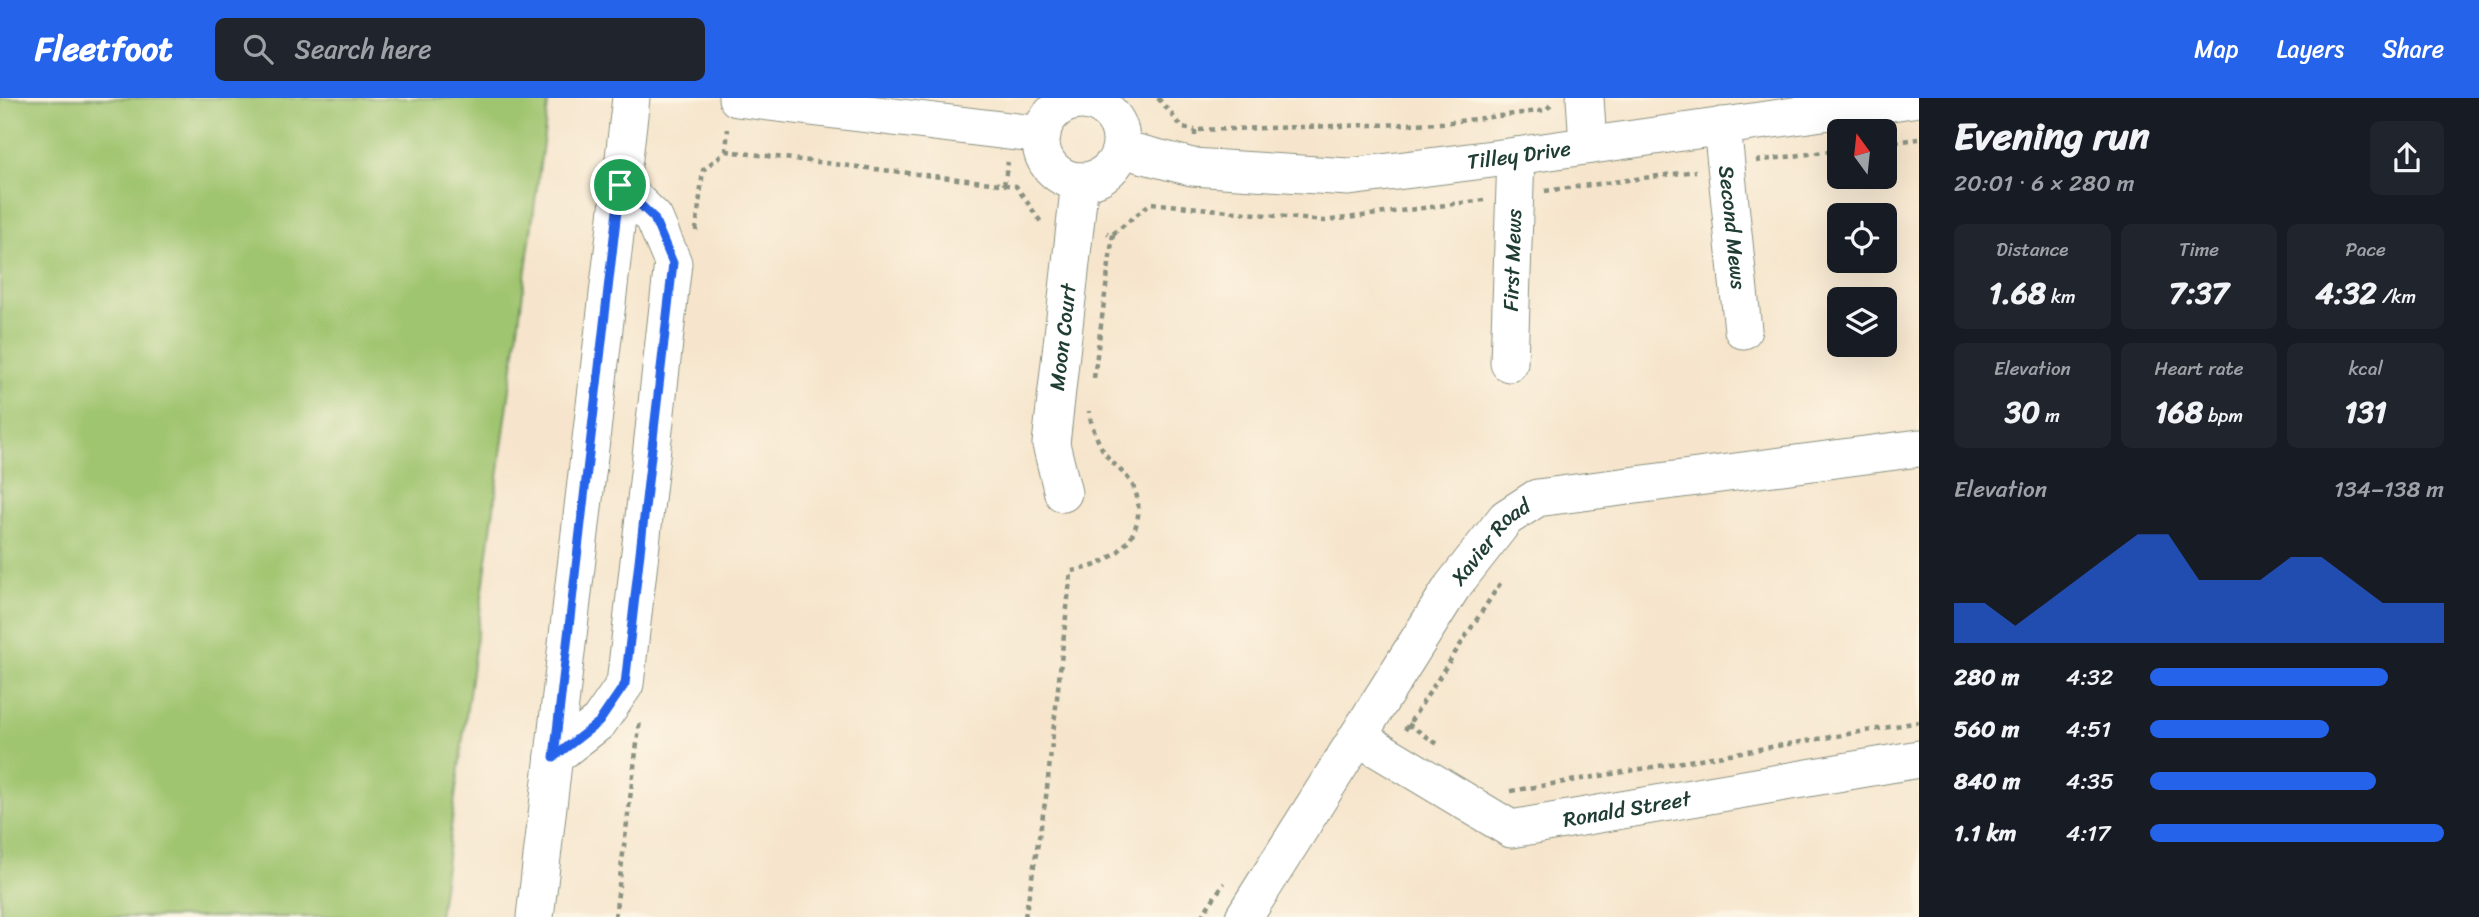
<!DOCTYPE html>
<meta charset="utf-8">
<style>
:root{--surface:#171b24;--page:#20242c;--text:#f1f3f6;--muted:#9ea1a6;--accent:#2563eb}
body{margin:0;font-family:Sriracha,sans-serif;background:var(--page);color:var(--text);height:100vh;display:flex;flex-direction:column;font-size:26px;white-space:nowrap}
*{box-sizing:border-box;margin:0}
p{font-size:23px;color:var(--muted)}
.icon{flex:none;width:38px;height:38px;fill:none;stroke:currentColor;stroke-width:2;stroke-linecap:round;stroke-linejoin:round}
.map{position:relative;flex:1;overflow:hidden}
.details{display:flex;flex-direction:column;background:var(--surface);width:560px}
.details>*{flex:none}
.needle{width:46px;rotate:345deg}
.tools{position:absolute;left:1827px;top:21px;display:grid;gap:14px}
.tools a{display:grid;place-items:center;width:70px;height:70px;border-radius:10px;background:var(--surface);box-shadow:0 7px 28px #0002;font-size:35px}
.pin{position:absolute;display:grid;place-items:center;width:60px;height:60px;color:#fff;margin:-30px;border:4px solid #fff;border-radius:50%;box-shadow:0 2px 7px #0007}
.round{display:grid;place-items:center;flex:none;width:74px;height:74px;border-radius:10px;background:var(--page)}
.head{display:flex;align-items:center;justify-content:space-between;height:119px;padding:0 35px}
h1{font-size:38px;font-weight:800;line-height:52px}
.figures{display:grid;grid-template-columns:repeat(3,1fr);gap:10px;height:119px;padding:7px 35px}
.figures div{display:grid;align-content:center;border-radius:10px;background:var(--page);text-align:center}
.figures b{font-size:30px;font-weight:800}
.figures small{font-size:19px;font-weight:400}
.figures p{font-size:19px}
.chart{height:196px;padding:14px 35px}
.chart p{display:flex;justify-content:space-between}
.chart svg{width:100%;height:126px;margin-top:7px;fill:var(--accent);opacity:.7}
ul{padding:0 35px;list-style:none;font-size:23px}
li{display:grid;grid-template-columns:112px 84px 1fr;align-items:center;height:52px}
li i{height:18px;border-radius:9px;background:var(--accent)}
header{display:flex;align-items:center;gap:42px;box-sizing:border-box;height:98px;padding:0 35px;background:var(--accent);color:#fff}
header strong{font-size:33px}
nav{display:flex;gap:38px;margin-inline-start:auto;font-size:24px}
.search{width:490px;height:63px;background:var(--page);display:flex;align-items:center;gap:18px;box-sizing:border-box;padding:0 24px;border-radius:10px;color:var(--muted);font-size:26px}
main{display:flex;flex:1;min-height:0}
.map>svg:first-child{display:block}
.green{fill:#a0c570;stroke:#608152;stroke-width:2}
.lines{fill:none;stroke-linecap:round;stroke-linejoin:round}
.minor-casing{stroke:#8a9180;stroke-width:39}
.path{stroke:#8a9180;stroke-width:4.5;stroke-dasharray:5 5;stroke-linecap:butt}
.minor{stroke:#fff;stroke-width:37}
.route-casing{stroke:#fff;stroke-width:14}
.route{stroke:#2563eb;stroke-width:9}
.labels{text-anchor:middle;stroke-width:6;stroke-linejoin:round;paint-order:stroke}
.street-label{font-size:21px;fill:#1f3d34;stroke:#fcf5e5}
</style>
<header>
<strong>Fleetfoot</strong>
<div class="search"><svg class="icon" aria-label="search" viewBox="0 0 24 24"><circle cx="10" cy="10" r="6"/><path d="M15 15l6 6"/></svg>Search here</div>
<nav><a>Map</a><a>Layers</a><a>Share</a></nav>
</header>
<main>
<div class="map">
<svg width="1919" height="819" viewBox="0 0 1919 819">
<rect width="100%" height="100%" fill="#fcf5e5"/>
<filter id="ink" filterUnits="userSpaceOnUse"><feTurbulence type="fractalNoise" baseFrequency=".0143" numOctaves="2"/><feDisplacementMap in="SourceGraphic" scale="14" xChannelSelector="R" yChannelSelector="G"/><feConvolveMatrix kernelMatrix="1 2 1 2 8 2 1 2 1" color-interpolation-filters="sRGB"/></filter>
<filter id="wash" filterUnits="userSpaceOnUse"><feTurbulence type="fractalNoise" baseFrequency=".00686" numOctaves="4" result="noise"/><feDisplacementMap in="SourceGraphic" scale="28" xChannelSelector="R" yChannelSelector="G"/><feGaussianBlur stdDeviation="1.57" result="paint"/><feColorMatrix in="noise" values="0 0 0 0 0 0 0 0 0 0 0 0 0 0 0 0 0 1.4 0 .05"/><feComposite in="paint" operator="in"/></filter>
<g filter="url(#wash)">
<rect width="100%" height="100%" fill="#f6e5cc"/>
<path class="green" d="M0,0H549L439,819H0Z"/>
</g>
<g filter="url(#ink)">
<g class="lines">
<g class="minor-casing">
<g id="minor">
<path d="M737,0L1042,37"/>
<path d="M1585,0L1588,46"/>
<circle cx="1081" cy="43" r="40"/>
<path id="s1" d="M1722,28L1743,232"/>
<path id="s2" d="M1121,51L1192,69L1349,79L1516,58L1919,0"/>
<path id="s3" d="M1509,265L1516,58"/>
<path id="s4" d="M1063,395L1051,346L1080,83"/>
<path id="s5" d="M1358,639L1511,731L1919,661"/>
<path d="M554,659L599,624L625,586L673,165L654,120L620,87"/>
<path d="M535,819L631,0"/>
<path id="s6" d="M1244,819L1452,489L1506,420L1537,400L1919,350"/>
</g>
</g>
<path class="path" d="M1158,0L1183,30L1195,32
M1195,38V32L1443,25L1546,12L1554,3
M1885,45L1919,41
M726,53L1016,88L1043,127
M1756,63L1839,52
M1004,87L1008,64
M1545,93L1696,73
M696,133L703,72L726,53L728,31
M1113,136L1151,105L1324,123L1484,102
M1094,280L1113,136L1107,135
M1408,626L1439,647
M1405,632L1503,481
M1511,693L1919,624
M615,819L640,622
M1025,819L1046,699L1071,473C1094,470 1112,462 1127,444C1141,428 1142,400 1130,383C1122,372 1111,365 1104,354C1097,342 1091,327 1089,313
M1201,819L1224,785"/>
<use href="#minor" class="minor"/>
</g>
</g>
<g class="lines" filter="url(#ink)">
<g class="route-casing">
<path id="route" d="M620,87L654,120L673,165L625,586L599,624L554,659Z"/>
</g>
<use href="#route" class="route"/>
</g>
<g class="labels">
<g class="street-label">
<text dy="7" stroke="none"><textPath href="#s2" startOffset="402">Tilley Drive</textPath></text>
<text dy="7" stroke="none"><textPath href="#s1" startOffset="102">Second Mews</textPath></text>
<text dy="7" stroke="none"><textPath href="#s3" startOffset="103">First Mews</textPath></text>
<text dy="7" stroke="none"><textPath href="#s4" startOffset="158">Moon Court</textPath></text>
<text dy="7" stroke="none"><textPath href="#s6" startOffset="450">Xavier Road</textPath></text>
<text dy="7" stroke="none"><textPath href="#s5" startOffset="296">Ronald Street</textPath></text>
</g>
</g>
</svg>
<div class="tools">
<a><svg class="needle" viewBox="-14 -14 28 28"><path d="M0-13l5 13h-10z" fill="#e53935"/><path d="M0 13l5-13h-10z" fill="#9ea1a6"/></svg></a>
<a><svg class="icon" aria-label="locate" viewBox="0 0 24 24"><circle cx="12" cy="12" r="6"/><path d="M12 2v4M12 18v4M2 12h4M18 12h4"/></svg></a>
<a><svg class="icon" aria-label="layers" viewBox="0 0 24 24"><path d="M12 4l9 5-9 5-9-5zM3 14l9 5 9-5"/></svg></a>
</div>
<div class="pin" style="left:620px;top:87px;background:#1e9e55"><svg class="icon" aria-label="arrive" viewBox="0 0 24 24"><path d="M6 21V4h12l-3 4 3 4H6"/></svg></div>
</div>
<section class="details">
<div class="head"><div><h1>Evening run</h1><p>20:01 · 6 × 280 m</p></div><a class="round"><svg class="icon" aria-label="share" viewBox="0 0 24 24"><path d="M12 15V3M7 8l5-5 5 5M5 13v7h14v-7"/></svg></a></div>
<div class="figures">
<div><p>Distance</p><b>1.68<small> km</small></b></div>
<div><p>Time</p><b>7:37</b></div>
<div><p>Pace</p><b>4:32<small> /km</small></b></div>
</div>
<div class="figures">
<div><p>Elevation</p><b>30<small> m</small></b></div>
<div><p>Heart rate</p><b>168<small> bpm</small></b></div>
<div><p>kcal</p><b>131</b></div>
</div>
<div class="chart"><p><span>Elevation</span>134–138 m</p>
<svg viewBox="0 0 160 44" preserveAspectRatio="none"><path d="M0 44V30L10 30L20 38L30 30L40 22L50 14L60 6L70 6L80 22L90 22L100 22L110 14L120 14L130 22L140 30L150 30L160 30V44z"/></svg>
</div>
<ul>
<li><b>280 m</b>4:32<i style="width:81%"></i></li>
<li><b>560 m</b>4:51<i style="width:61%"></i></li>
<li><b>840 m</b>4:35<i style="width:77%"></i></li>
<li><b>1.1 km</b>4:17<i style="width:100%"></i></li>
</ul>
</section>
</main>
